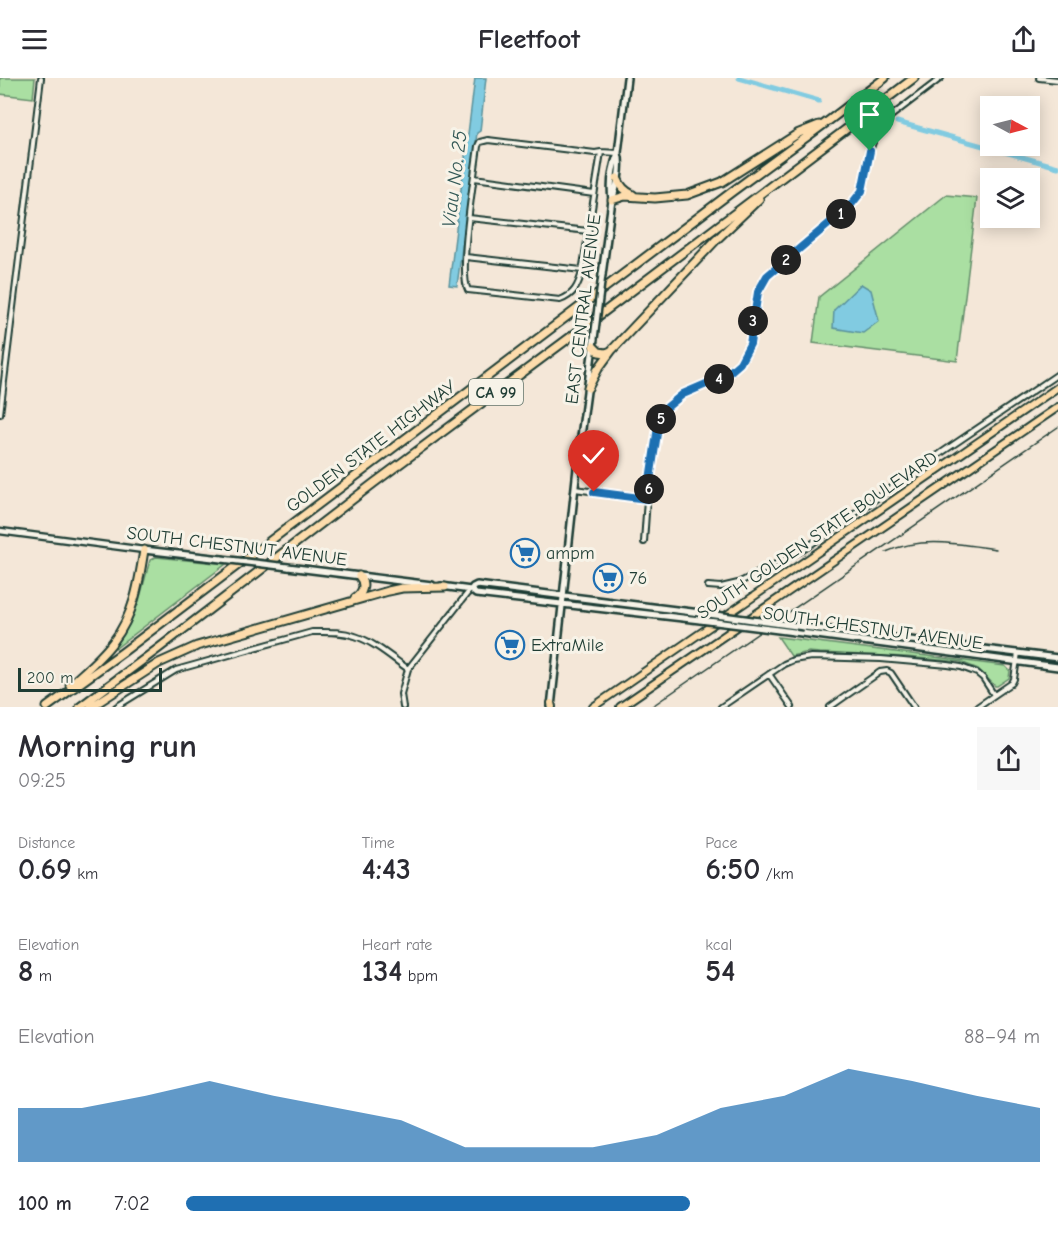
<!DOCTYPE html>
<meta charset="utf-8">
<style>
:root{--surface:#fff;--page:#f7f7f7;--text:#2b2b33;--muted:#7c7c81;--accent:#1f6fb2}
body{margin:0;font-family:"Comic Neue",sans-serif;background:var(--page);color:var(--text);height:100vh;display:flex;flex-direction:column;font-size:22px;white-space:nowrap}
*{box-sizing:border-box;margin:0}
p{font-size:20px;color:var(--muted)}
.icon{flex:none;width:33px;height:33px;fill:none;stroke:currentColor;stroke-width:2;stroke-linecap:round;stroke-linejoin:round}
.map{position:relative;height:629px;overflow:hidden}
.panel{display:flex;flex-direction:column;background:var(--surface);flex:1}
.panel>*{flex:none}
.needle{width:39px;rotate:97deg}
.buttons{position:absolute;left:980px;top:18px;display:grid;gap:12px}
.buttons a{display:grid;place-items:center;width:60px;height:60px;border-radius:0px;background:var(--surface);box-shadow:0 3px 15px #0003;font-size:30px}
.scale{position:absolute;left:18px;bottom:15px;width:144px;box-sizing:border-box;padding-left:6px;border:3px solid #1f3d34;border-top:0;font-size:16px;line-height:21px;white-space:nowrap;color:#1f3d34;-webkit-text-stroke:4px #f7f3e8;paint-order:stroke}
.pin{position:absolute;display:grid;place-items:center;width:51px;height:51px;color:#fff;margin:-62px -26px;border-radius:50% 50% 50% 0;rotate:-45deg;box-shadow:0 0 6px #0007}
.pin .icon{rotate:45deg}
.km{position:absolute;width:30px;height:30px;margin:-15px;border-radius:50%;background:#222;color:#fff;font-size:16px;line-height:30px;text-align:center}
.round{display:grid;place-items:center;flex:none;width:63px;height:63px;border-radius:0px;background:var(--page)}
.headline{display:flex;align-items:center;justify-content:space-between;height:102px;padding:0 18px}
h1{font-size:33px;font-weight:800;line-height:45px}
.metrics{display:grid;grid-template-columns:repeat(3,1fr);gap:9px;height:102px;padding:6px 18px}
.metrics div{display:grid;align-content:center}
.metrics b{font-size:30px;font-weight:800}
.metrics small{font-size:16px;font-weight:400}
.metrics p{font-size:16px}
.chart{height:168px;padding:12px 18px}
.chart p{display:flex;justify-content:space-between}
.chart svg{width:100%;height:108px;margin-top:6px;fill:var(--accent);opacity:.7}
ul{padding:0 18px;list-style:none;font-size:20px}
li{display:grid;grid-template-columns:96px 72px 1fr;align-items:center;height:45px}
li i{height:15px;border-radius:8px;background:var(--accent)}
header{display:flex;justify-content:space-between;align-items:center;height:78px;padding:0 18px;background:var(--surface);font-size:27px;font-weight:800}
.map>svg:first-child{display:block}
.green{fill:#aadfa2;stroke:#648e6b;stroke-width:1.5}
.water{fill:#81cbe1;stroke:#5a929c;stroke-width:1.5}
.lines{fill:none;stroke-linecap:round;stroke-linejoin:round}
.canal{stroke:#81cbe1;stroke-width:5}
.minor-casing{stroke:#1f3d34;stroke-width:8}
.tertiary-casing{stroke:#1f3d34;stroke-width:9}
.secondary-casing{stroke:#1f3d34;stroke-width:10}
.primary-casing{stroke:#1f3d34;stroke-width:10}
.motorway-casing{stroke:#1f3d34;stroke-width:11}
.minor{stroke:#f7f3e8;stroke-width:4}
.tertiary{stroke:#f7f3e8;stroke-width:4.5}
.secondary{stroke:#f7f3e8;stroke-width:5}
.primary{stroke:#fddcac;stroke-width:6}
.motorway{stroke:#fddcac;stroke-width:7}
.rail{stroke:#1f3d34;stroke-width:1.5}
.secondary-bridge-casing{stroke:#1f3d34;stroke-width:10;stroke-linecap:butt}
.secondary-bridge{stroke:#f7f3e8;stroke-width:5}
.route-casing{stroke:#fff;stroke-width:12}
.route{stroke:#1f6fb2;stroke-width:8}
.labels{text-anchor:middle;stroke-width:6;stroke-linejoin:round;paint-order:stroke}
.shield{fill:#f7f3e8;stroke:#60746a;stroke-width:1.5}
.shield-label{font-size:16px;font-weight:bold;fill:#1f3d34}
.street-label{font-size:18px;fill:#1f3d34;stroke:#f7f3e8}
.poi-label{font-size:18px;fill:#1f3d34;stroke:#f7f3e8;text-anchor:start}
.water-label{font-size:20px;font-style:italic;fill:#335957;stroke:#f7f3e8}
</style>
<header><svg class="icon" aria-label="menu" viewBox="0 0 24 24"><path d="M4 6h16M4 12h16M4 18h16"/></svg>Fleetfoot<svg class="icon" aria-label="share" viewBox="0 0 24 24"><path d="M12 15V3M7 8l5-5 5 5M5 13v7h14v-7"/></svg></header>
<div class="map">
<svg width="1058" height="629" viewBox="0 0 1058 629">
<rect width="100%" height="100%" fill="#f4e7d8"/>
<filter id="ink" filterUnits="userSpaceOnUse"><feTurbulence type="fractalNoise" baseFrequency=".0167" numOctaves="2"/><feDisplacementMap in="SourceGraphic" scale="12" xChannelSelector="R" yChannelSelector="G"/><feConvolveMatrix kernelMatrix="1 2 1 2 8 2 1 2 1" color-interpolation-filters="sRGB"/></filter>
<g filter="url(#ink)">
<path class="green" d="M0,0H35L33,20L0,16Z
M946,117L977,120L957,283L813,265L819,219Z
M156,479L226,486L116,570L114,568L129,547L139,523L150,482Z
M778,559L1005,588L1010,593L1009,600L997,608H995L978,591L961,584L906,579L820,575L809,574L791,578Z"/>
<path class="water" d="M475,0H486L480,53L477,55L457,208L449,207Z
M861,206L871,212L879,243L863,255L833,250L834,232Z"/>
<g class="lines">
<path class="canal" d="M739,0L819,23
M897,44L1058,89"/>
<g class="minor-casing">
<path id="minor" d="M1039,0L1058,2
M601,74L582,194C578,208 574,217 560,222L468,212C458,194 475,94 478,68L480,64L488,62L595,75L601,74L618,75
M474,100L594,116
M469,140L588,153
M466,179L582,192
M0,336L41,0
M575,411L647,421
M644,464L647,421L658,349L666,330L683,316L725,298L740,285L750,266L758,215L767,198L850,128L862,113L870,73L877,53L886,42L941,0
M708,508L721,509L738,505L803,472L944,373L1058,296
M769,596L792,629
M116,629L176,592L312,554C326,554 341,553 355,558C374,564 391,579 408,591
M403,629L401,616L408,591L470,512
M721,629L784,586L793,582L811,579L881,581L948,587L961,589L977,595L983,600L994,617
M830,629L880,594L887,593L891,595L914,629
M977,629L1012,605L1014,601L1018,575"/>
</g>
<g class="tertiary-casing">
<path id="tertiary" d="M0,453L144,472"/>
</g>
<g class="secondary-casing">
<path id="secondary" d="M612,122C610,107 612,90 618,75L627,0
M602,197L612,122C617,109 622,89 618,75
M144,472L222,481
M288,489L432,507
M441,508L471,512L476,516L700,542
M471,512L473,509L477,507L708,536
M804,549L1058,580
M794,554L1058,589
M551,629L578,381L594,261"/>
</g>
<g class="primary-casing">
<path id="primary" d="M551,625L552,629
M593,629L1058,309
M620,629L1058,329"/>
</g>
<g class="motorway-casing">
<path id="motorway" d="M617,100C621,109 625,113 633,117
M612,122L625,118L655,120L687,117L722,104L799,55L819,47
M593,268L599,274L606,275L611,273
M588,310L598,291L612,272L716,162L759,121
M355,520C363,515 366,506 359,498
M70,607C85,593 101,580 113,564C134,537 139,505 144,472
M47,629L123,574L733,113L827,44L885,0
M80,629L159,570L374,405L588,246L914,0
M91,629L159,585L197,568L388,513L402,510L445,509"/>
</g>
<use href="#minor" class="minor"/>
<use href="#tertiary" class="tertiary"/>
<use href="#secondary" class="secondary"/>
<use href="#primary" class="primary"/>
<use href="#motorway" class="motorway"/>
<path class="rail" d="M886,474C922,458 959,466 996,471
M651,629L1058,349"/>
<g class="secondary-bridge-casing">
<path id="secondary-bridge" d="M594,261L602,197
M222,481L288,489
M708,536L804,549
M700,542L794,554"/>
</g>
<use href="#secondary-bridge" class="secondary-bridge"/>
</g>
</g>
<g class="lines" filter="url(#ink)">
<g class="route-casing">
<path id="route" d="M594,414L647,421L658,349L666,330L683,316L725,298L740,285L750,266L758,214L767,198L850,128L862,113L870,73"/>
</g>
<use href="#route" class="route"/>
</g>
<defs>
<g id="supermarket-ring" transform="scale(1.5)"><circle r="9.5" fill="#f7f3e8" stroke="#1f6fb2" stroke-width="1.5"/><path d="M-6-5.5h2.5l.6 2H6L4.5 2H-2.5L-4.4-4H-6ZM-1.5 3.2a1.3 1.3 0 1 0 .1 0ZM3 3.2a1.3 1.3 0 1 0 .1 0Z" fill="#1f6fb2"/></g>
</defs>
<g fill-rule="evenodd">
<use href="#supermarket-ring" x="525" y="475"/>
<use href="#supermarket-ring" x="608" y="500"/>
<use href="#supermarket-ring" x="510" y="567"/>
</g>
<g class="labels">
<rect class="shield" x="469" y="301" width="54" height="26" rx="4.5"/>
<g class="shield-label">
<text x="496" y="320">CA 99</text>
</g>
<g class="street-label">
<text transform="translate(583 231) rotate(-83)" y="6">EAST CENTRAL AVENUE</text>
<text transform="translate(371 368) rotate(-37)" y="6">GOLDEN STATE HIGHWAY</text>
<text transform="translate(817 457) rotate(-34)" y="6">SOUTH GOLDEN STATE BOULEVARD</text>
<text transform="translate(237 468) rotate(7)" y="6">SOUTH CHESTNUT AVENUE</text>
<text transform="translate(873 550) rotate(8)" y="6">SOUTH CHESTNUT AVENUE</text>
</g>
<g class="poi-label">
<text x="546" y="481">ampm</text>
<text x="629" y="506">76</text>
<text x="531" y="573">ExtraMile</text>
</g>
<g class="water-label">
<text transform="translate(454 101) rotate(-83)" y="7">Viau No. 25</text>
</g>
</g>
</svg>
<div class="buttons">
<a><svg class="needle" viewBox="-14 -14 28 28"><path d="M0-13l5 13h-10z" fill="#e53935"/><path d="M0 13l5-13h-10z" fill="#7c7c81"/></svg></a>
<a><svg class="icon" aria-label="layers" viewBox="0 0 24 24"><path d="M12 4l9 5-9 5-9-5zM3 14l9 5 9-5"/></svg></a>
</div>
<div class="scale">200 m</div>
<div class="pin" style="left:870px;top:73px;background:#1e9e55"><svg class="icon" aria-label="arrive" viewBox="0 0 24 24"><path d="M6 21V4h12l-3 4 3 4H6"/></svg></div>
<div class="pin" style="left:594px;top:414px;background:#d93025"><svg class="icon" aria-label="check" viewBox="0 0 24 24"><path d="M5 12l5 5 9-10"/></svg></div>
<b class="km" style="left:841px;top:136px">1</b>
<b class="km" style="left:786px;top:182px">2</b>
<b class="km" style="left:753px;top:243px">3</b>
<b class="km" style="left:719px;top:301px">4</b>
<b class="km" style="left:661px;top:341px">5</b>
<b class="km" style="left:649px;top:411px">6</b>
</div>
<section class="panel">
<div class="headline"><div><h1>Morning run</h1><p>09:25</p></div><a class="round"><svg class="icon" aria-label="share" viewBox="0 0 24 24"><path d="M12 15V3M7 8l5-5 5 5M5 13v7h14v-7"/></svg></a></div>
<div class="metrics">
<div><p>Distance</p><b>0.69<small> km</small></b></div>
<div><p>Time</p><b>4:43</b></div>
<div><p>Pace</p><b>6:50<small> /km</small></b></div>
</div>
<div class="metrics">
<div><p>Elevation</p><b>8<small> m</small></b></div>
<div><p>Heart rate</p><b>134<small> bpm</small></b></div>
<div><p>kcal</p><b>54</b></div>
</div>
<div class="chart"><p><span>Elevation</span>88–94 m</p>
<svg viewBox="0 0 160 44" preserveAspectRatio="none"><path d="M0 44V22L10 22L20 17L30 11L40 17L50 22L60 27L70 38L80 38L90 38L100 33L110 22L120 17L130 6L140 11L150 17L160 22V44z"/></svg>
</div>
<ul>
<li><b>100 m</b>7:02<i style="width:59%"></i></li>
</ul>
</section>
